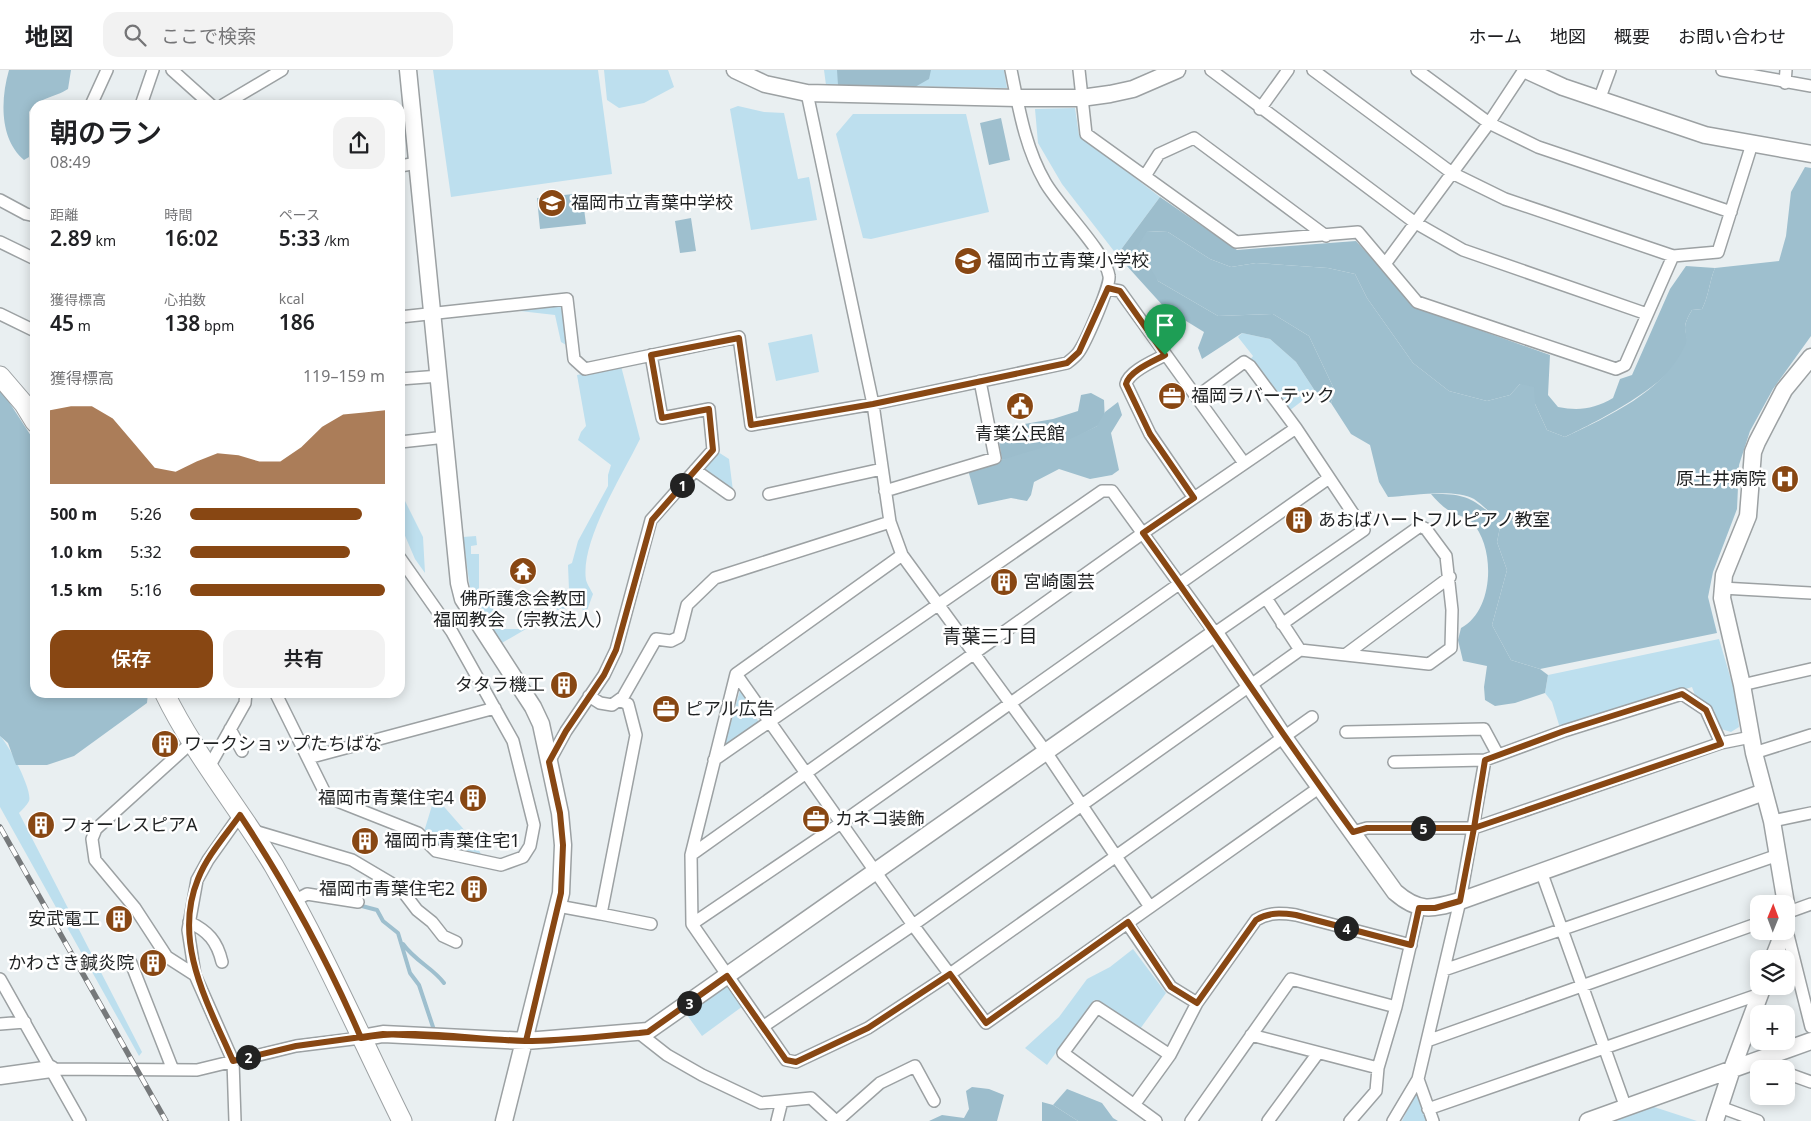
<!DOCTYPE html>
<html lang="ja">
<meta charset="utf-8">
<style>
:root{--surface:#fff;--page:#f2f2f2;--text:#202124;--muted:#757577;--line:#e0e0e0;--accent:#884713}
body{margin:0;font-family:"Noto Sans","Noto Sans JP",sans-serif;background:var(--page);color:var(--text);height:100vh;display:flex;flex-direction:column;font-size:19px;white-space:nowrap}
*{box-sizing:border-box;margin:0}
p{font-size:16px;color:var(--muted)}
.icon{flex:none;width:28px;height:28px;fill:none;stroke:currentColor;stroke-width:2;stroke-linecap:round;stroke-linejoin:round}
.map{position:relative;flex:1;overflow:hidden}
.drawer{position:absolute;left:30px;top:30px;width:375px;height:598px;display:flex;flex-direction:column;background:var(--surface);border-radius:15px;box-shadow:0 2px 12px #0003}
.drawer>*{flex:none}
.needle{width:32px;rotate:1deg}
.controls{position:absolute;left:1750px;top:825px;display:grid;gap:10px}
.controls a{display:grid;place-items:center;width:45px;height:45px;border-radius:10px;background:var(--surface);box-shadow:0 2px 12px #0003;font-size:25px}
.pin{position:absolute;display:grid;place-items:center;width:42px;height:42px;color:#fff;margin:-51px -21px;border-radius:50% 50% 50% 0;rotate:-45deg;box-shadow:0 0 5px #0007}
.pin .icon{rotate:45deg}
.km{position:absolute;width:25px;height:25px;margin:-12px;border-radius:50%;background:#222;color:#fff;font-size:14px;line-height:25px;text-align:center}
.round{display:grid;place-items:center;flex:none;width:52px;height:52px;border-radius:15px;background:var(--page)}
.head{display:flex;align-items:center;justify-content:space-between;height:85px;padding:0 20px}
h1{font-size:28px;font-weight:600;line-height:38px}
.metrics{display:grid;grid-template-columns:repeat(3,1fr);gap:8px;height:85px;padding:5px 20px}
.metrics div{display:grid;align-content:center}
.metrics b{font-size:21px;font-weight:600}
.metrics small{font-size:14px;font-weight:400}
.metrics p{font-size:14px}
.chart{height:140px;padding:10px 20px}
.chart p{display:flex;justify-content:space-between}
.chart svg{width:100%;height:90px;margin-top:5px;fill:var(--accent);opacity:.7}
.primary-button{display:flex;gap:10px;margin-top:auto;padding:10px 20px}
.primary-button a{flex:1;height:58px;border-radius:15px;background:var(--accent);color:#fff;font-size:20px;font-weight:600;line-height:58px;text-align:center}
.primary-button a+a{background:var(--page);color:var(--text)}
ul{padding:0 20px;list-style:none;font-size:16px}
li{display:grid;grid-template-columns:80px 60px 1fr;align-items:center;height:38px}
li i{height:12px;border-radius:6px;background:var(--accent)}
header{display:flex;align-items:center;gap:30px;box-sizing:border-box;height:70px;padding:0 25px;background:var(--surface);border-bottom:1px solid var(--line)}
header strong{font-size:24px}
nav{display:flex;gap:28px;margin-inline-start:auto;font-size:18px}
.search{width:350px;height:45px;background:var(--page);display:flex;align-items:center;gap:12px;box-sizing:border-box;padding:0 18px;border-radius:15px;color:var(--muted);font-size:19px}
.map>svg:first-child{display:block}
.green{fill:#bddfee}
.forest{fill:#9cbdcc}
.water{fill:#9ebfce}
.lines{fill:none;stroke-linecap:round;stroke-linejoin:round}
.stream{stroke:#9ebfce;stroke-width:4}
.street-casing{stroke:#9ca1a3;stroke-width:14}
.secondary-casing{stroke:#9ca1a3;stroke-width:19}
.primary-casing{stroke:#9ca1a3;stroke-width:21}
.street{stroke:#fff;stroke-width:11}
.secondary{stroke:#fff;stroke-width:16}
.primary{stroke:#fff;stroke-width:19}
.rail-casing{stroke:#76797b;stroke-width:5.5}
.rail{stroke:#fff;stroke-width:4;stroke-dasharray:11;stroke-linecap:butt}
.route-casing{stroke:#fff;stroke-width:10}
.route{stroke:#884713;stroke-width:6}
.labels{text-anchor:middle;stroke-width:5;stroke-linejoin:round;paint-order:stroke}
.poi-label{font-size:18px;fill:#1f2122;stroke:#fff;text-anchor:start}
.neighbourhood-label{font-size:19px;fill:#1f2122;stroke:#fff}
</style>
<header>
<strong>地図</strong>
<div class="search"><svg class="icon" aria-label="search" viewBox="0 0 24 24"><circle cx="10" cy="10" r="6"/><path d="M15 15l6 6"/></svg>ここで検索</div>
<nav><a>ホーム</a><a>地図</a><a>概要</a><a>お問い合わせ</a></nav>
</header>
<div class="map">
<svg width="1811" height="1051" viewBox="0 0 1811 1051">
<rect width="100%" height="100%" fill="#e9eff1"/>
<path class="green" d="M433,0H598L612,104L451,127Z
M604,0H668L674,17L644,33L619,38L607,30Z
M824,0H1004L1007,18L826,15Z
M738,36L764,42L784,43L798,109L809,107L817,150L751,160L730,39Z
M1075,38L1079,65L1160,127L1117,185L1062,114L1038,73L1035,39Z
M853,44H966L989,142L871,169L863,168L836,64Z
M565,232L572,300L568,276L561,272L555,245L511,240Z
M1242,263L1270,269L1296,292L1315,321L1289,341L1250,290L1253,286L1238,267Z
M812,264L819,302L776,311L768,273Z
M621,296L640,369C623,404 580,471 586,510C587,514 591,520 593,524L585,546L581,535L557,540L555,521L569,520L568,495L572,493L578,471L608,416V405L611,395L578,370L581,362L586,356L577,305Z
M718,382L729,389L733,421L706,400V394Z
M400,421L423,467L425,503L415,489L400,454Z
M476,466L477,475L471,476V484H479V524L486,525L495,542L497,559H526L500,574L471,526L463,467Z
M1719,569L1735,623L1739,657L1731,662L1721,659L1714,640L1696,628L1692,617L1560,658L1552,632L1545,623L1548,605Z
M740,620L760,654L724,676Z
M0,666C8,673 33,721 29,731C27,735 22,740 19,743L142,982L139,986L0,737Z
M434,729L439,731L474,771L482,786L438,777L423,765Z
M1133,879L1166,923L1140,959L1094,930L1047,995L1025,978L1059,947L1087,909L1110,897Z
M727,915L743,936L702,966L687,945Z
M1417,1020L1428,1051H1402Z
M1648,1035L1697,1051H1618L1611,1048Z"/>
<path class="forest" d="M837,0H931L929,9L915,17L838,15Z
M1160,127L1237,180L1356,171L1418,238L1550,285L1548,325L1558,337C1579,341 1594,339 1613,328L1620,309L1632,305L1670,219L1686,196L1715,198C1709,212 1709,226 1702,239L1692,240C1689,245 1685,252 1685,258C1685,262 1688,268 1687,273C1681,310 1596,352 1565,367L1547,360L1535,334L1520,314L1510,325L1487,331L1449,321L1413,293L1367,228L1355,204L1328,198L1256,193L1231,197L1210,189L1168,162L1147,161L1158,211L1218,246L1273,244L1309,266L1335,321L1331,333L1315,321L1296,292L1270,269L1242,263L1202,289L1198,278L1204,262L1165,238L1117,185Z
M1091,323L1104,330L1105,352L1040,386L1002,390L997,359L1053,349L1078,341L1081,325Z
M1431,424C1468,423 1473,429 1501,452L1497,472L1507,500L1492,555L1511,590L1540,599L1548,605L1545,623L1515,633L1495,636L1485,630L1484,617L1487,596L1463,591L1458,570L1461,558C1494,541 1496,478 1472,452C1466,446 1455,445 1448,440C1442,436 1436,430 1431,424Z
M972,1017L989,1019L1004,1025L997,1051H929L942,1045L964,1048L969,1039L966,1021Z
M1042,1032L1053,1035L1078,1051H1042Z"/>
<path class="water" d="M9,0H71L68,19C54,28 39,27 29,42V87L24,90C0,70 0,31 9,0Z
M1001,48L1010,90L989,95L980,53Z
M1805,97L1811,98V266L1773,319L1750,361L1739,395L1737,439L1713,502L1708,527L1717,563L1540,599L1511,590L1492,555L1507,500L1497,472L1501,452C1492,445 1483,435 1474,429C1454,418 1411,426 1388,427L1379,412L1370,375L1351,364L1331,333L1335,321L1309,266L1273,244L1218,246L1158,211L1138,176L1147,161L1168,162L1210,189L1231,197L1256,193L1328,198L1355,204L1367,228L1413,293L1449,321L1487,331L1510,325L1520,314L1534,317L1535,334L1547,360L1565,367C1609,346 1663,322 1685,276C1688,270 1685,264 1685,258C1685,252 1689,245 1692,240L1702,239C1709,226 1709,212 1715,198L1779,191L1786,166L1791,122Z
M582,123L586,154L540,159L537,128Z
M691,148L696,181L680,183L675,151Z
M0,318L35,372V622L148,623L147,633L74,686L47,695H16L8,673L0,666Z
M1118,332L1122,345L1111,363L1119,400L1112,405L1090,409L1059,399L1034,412L1031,425L1027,431L1011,428L978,435L968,400L1068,370L1097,356L1105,342Z
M1067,1019L1102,1033L1113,1048L1118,1051H1078L1053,1035Z"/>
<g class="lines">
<path class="stream" d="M358,835L377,840L383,851L398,863L410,903L419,915L434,960
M403,874C415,891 433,898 444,913"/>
<g class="street-casing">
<path id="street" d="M172,0L211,35
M1079,0L1086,64L1236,172L1358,162L1417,232L1616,299L1625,295L1673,186
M1211,0L1414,152L1463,180L1647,244
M1313,0L1452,103L1505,129L1673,186L1718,182L1752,74
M1417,0L1489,53L1538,77L1731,142
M1722,0L1811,16
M1785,13L1786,0
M807,23L873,334L890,452L902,485L1046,682L1150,837
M1599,30L1610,0
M91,35L107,0
M141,35L153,0
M223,35L282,0
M1260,39L1288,0
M400,96L417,93
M1145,106L1159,84L1194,68L1326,166
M0,130L26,144L35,146
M0,172L35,189
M1385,194L1489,53L1524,0
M1108,219L1120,221L1244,393
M0,244L35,261
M400,247L567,229L574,289L585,299L739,267L751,355L873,334L1067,293C1071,290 1075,287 1078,283C1085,274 1111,215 1109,206C1105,181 1059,137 1045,112C1025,77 1019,39 1011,0
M1165,285C1154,291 1129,301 1126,314L1150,364L1194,428
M400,309L440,306
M400,372L446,367
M695,400L729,424
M885,421L995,388L980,311
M769,424L882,399
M902,485L736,604L691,785L692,854L786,990L796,992L868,958L950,904L1312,647
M1722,518L1811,523
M1266,528L1300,580L1429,594L1451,578L1452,540L1446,486L1426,459L1420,456L1282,554
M1345,585L1450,507
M736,604L913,855L986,953L1320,717
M1742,615L1811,599
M275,622L327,727L418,763L436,781L501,795L523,787L530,776L534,755L513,671L452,562L400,488
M589,626L600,633L612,635L623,627L656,569L671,571L679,567L687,535L715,508L890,452
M230,659L242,681
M1346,662L1484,659L1498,685
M192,672L96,759L92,769L95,790L135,838L167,887L195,905
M1754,683L1811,665
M308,688L495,638
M714,690L1102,421H1112L1215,563L1364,460L1296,358L1250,296L1244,292L1198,326
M549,692L566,661L604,605L616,580L651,450L713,380L709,339L662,348L651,285
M1394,692L1485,690
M209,697L245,633L246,622
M1772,751L1811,743
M251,760L352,790L401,819L417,840L432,852L443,866L456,872
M1353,762L1367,758H1474L1721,673L1751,667
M691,785L1143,463L1296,358
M1541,801L1626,1038
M294,831L307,824L358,832
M558,836L601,844L636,665L628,634L619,630
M1786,843L1811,834
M601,844L651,854
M189,852C208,861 217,871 222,892
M1127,853L1171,917L1197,933
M692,854L841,753L1329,408
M1786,857L1811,957
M131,893L173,1000
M1444,900L1778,785
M0,909L80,1051
M0,954L25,952
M764,956L913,855L1300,580
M639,963L667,985L702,1005L761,1033L811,1028L836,1051
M1251,965L1378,998
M1427,971L1759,853
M1763,988L1770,997L1775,999
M51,999L197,1000L296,976L361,968
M1786,1003L1811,1012
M1418,1009L1433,1051
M1134,1035L1170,985L1197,933L1256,850C1269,842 1281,843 1296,845L1411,875
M1720,1037L1758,1051
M1428,1039L1760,924
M235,1051L233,991L195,905L188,860L197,810L208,790L240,745
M777,1051L782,1031
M837,1051L880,1013L915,996L934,1031
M1156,1051L1063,983L1097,937L1170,985
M1191,1051L1291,909L1396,937
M1268,1051L1318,983
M1350,1051L1376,1021L1378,998L1396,937L1419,838
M1393,1051L1418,1009L1460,831L1485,690L1564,661L1682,624L1706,640L1721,673"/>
</g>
<g class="secondary-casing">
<path id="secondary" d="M408,0L459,513L463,529L533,637L541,654L560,743L563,775L561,823L504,1051
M735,0L765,14L807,23L1017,28H1081L1110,24L1133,19L1177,0
M1526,0L1563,17L1705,65L1811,84
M1786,834L1772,751L1754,683L1742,615L1722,528L1724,505L1748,446L1753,382L1757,372L1784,320L1811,287
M1773,889L1784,861
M361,968L383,964L526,971L648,961L1215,563L1283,666L1395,822C1419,843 1432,839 1460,831L1764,722
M0,1006L51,999
M1588,1051L1811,971
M1715,1051L1732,999L1763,916"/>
</g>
<g class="primary-casing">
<path id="primary" d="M0,306L24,334L35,352
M164,622C194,684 239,738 274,796C322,879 360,966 402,1051"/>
</g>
<use href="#street" class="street"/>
<use href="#secondary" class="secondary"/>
<use href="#primary" class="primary"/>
<g class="rail-casing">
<path id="rail" d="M0,757L166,1051"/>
</g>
<use href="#rail" class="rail"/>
</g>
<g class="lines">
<g class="route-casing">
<path id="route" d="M1165,285L1120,221L1108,218L1079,282L1067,293L873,334L751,355L739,268L651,285L662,348L709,339L713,380L652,450L616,580L604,605L566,661L549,692L560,743L563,775L561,823L526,971L383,964L296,976L233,991C208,934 172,872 198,809C207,786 225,766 240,745C287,816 327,889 361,968C414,958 471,970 525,971C563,971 601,966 639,963L648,962L727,906L786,990L796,992L868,958L950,904L986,953L1128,852L1171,917L1197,933L1256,850C1269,842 1281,843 1296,845L1411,875L1419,838H1435L1460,831L1474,758L1721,674L1706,640L1682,624L1564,661L1485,690L1474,758H1367L1353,762C1281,664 1215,562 1143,463L1194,428L1150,364L1126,314C1129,301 1154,291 1165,285"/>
</g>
<use href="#route" class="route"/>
</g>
<defs>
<g id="school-disc" transform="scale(1.4375)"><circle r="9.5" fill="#884713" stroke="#fff"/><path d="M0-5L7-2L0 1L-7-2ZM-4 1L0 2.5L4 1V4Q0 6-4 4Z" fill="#fff"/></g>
<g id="office-disc" transform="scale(1.4375)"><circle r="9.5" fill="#884713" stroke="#fff"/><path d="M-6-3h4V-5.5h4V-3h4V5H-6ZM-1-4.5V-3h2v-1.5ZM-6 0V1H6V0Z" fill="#fff"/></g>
<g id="civic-disc" transform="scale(1.4375)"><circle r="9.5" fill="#884713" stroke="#fff"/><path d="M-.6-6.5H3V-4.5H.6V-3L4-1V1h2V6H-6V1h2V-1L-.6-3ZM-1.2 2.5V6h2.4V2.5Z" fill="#fff"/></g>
<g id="hospital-disc" transform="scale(1.4375)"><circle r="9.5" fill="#884713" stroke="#fff"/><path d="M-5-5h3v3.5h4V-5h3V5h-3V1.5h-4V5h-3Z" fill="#fff"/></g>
<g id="building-disc" transform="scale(1.4375)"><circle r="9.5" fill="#884713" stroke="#fff"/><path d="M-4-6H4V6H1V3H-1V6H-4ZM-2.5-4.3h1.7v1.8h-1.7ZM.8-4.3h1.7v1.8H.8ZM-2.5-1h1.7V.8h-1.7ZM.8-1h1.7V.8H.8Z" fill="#fff"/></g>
<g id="temple-disc" transform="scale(1.4375)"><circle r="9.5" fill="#884713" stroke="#fff"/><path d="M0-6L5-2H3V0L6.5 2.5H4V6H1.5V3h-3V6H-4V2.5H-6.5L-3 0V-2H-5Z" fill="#fff"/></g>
</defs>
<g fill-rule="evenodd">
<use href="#school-disc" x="552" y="133"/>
<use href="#school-disc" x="968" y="191"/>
<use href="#office-disc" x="1172" y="326"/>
<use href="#civic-disc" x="1020" y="336"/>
<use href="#hospital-disc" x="1785" y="409"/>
<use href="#building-disc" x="1299" y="450"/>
<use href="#temple-disc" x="523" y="501"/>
<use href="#building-disc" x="1004" y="512"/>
<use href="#building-disc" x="564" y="615"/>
<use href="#office-disc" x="666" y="639"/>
<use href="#building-disc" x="165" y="674"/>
<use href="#building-disc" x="473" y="728"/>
<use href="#office-disc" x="816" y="749"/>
<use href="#building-disc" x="41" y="755"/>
<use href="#building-disc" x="365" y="771"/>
<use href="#building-disc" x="474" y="819"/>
<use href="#building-disc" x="119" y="849"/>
<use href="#building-disc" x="153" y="893"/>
</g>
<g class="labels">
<g class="poi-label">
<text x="571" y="139">福岡市立青葉中学校</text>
<text x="987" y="197">福岡市立青葉小学校</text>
<text x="1191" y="332">福岡ラバーテック</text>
<text x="1020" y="370" text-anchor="middle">青葉公民館</text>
<text x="1766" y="415" text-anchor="end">原土井病院</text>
<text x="1318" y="456">あおばハートフルピアノ教室</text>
<text x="1023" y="518">宮崎園芸</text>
<text x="523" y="535" text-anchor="middle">佛所護念会教団<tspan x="523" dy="21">福岡教会（宗教法人）</tspan></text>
<text x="545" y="621" text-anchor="end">タタラ機工</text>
<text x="685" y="645">ピアル広告</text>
<text x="184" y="680">ワークショップたちばな</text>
<text x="454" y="734" text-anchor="end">福岡市青葉住宅4</text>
<text x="835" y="755">カネコ装飾</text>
<text x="60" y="761">フォーレスピアA</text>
<text x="384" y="777">福岡市青葉住宅1</text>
<text x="455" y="825" text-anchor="end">福岡市青葉住宅2</text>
<text x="100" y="855" text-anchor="end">安武電工</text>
<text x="134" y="899" text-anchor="end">かわさき鍼炎院</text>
</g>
<g class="neighbourhood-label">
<text x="990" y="573">青葉三丁目</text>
</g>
</g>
</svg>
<div class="controls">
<a><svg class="needle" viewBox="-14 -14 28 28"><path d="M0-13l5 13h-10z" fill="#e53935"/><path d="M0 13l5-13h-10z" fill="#757577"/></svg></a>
<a><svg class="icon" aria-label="layers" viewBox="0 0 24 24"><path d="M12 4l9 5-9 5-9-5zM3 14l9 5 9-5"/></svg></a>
<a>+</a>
<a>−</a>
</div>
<div class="pin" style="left:1165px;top:285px;background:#1e9e55"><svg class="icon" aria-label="arrive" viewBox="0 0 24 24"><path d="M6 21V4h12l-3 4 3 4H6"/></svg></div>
<b class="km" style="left:682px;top:415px">1</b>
<b class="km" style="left:248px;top:987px">2</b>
<b class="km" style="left:689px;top:933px">3</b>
<b class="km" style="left:1346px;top:858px">4</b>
<b class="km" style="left:1423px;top:758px">5</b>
<section class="drawer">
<div class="head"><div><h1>朝のラン</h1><p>08:49</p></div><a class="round"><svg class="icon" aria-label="share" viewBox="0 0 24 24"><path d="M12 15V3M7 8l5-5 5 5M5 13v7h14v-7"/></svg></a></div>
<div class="metrics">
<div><p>距離</p><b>2.89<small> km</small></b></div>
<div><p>時間</p><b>16:02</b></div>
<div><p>ペース</p><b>5:33<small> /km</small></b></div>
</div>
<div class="metrics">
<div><p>獲得標高</p><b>45<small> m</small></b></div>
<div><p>心拍数</p><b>138<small> bpm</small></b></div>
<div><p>kcal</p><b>186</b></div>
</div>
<div class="chart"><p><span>獲得標高</span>119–159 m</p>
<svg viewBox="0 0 160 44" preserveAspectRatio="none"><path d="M0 44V8L10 6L20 6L30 12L40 24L50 36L60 38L70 33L80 29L90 30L100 33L110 33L120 26L130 16L140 10L150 9L160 8V44z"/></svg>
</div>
<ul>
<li><b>500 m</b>5:26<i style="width:88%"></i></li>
<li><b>1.0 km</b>5:32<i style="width:82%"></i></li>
<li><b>1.5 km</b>5:16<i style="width:100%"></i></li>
</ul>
<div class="primary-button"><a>保存</a><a>共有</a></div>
</section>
</div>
